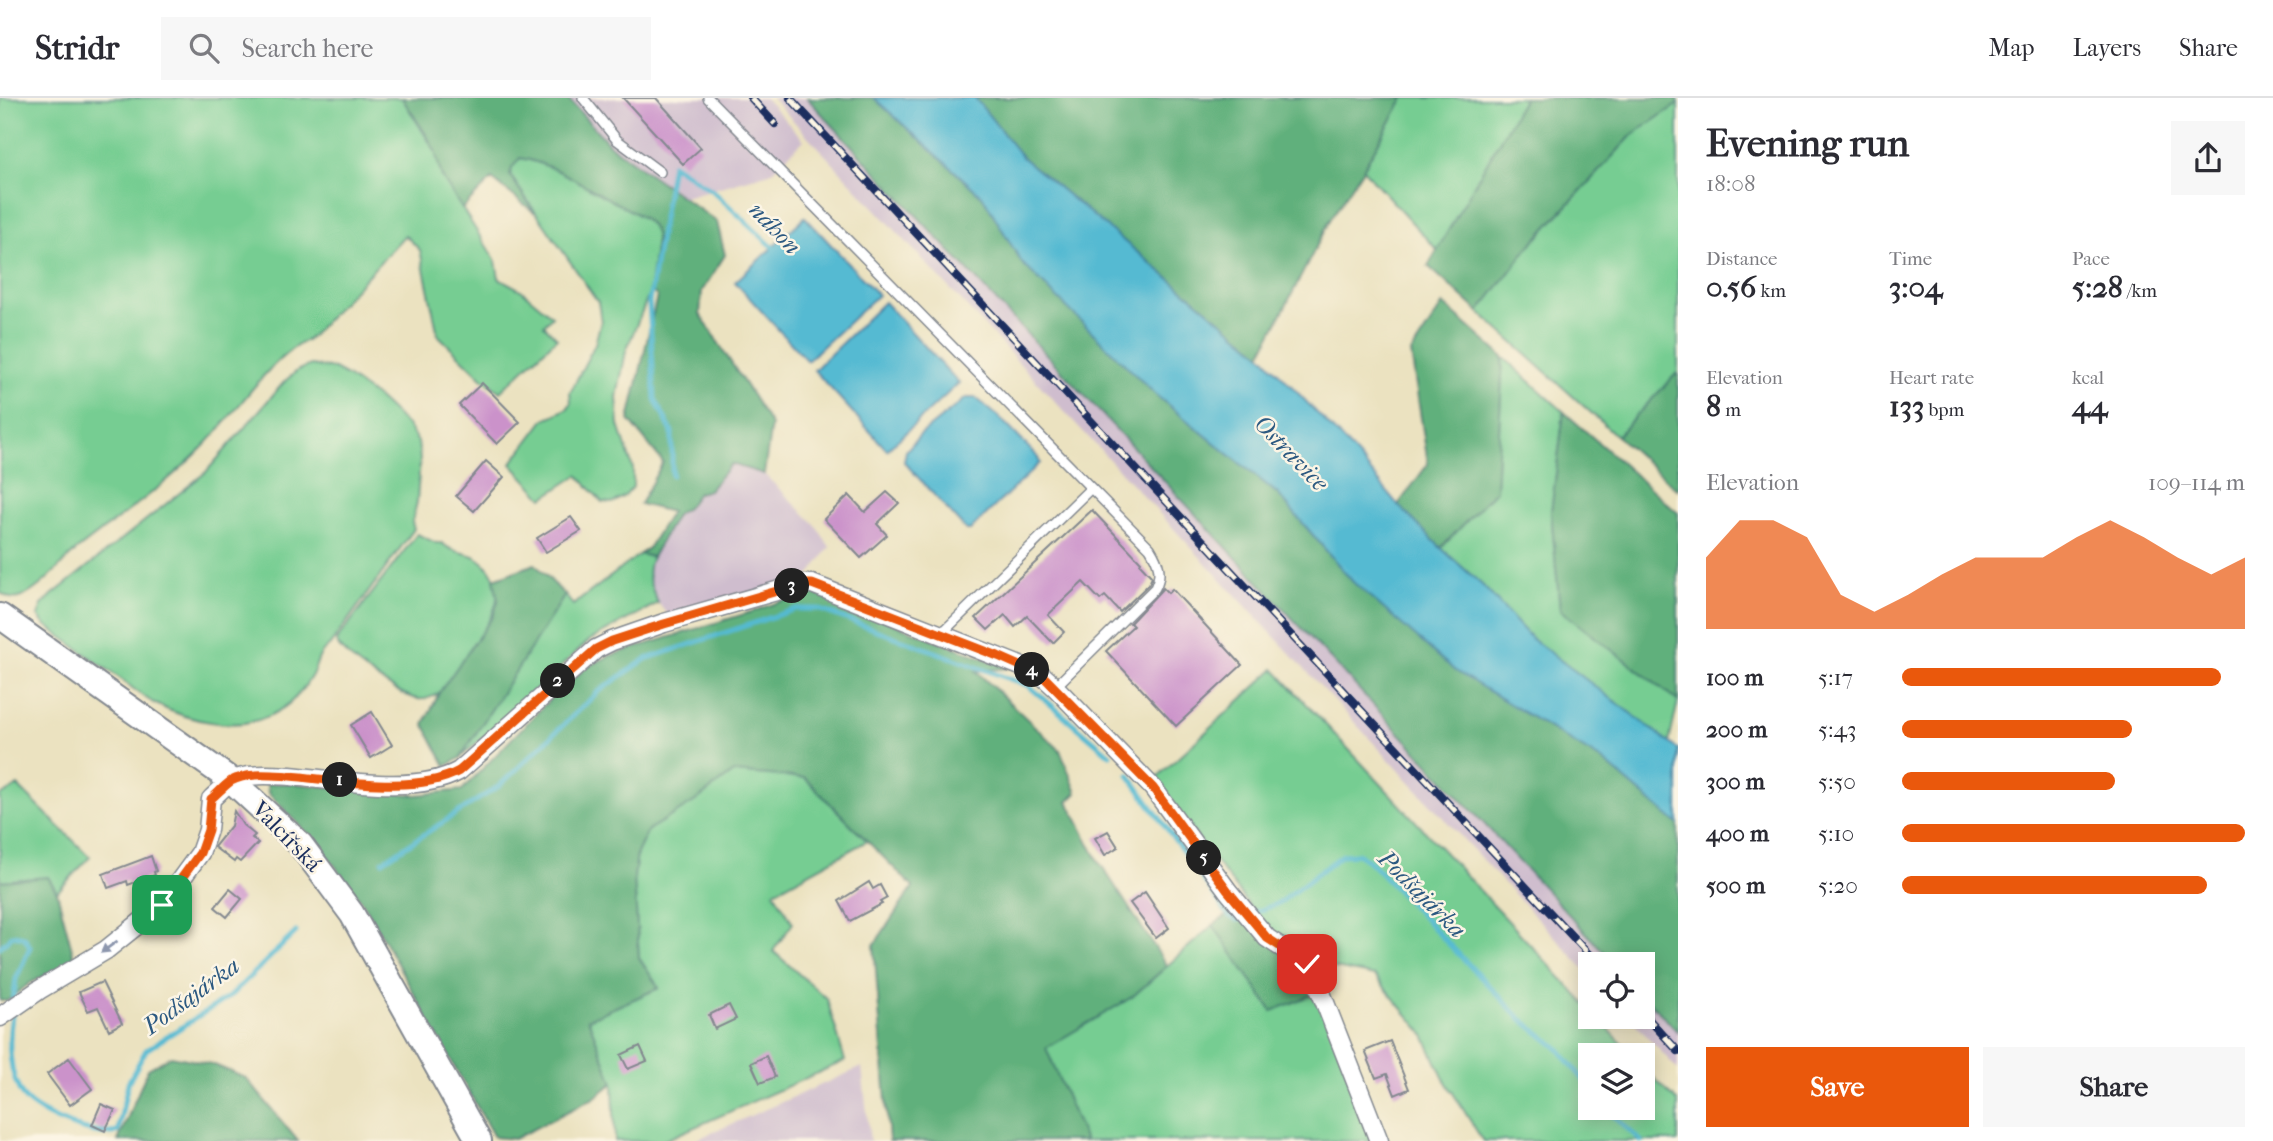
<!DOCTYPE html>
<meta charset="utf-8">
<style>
:root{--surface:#fff;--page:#f7f7f7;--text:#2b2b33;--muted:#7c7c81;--line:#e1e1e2;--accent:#ea580c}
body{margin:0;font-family:"IM FELL French Canon",serif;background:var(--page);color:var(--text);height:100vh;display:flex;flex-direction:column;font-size:26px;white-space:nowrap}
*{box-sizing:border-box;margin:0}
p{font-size:23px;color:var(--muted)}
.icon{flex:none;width:38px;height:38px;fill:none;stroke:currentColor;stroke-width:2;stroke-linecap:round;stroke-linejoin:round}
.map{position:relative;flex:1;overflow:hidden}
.panel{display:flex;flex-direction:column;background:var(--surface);width:595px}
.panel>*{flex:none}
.buttons{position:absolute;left:1578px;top:854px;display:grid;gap:14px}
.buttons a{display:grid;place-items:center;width:77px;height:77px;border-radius:0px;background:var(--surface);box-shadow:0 4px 18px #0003;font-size:35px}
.pin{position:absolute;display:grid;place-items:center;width:60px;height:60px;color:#fff;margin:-30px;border-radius:14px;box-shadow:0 4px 10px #0006}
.km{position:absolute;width:35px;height:35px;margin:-18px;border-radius:50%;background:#222;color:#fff;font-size:19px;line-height:35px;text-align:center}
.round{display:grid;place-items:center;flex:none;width:74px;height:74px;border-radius:0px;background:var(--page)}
.overview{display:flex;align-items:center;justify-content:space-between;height:119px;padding:0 28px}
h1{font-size:38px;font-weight:700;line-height:52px}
.metrics{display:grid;grid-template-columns:repeat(3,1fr);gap:10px;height:119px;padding:7px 28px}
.metrics div{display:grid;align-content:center}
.metrics b{font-size:30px;font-weight:700}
.metrics small{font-size:19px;font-weight:400}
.metrics p{font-size:19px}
.chart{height:196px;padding:14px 28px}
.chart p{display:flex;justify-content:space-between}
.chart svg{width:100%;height:126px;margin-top:7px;fill:var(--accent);opacity:.7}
.button{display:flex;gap:14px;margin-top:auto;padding:14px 28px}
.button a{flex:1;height:80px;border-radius:0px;background:var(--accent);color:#fff;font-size:28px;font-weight:700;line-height:80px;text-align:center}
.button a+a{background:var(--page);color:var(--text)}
ul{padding:0 28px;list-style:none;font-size:23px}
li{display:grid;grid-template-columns:112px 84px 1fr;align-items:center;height:52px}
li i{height:18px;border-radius:9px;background:var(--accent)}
header{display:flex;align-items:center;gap:42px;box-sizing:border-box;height:98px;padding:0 35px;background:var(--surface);border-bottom:2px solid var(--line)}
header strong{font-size:33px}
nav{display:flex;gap:38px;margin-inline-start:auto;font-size:24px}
.search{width:490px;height:63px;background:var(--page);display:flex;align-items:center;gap:18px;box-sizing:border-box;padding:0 24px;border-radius:0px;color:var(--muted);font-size:26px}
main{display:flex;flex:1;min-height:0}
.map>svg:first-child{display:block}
.industrial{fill:#cfbdce}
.green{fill:#76cd92;stroke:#487e78;stroke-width:2}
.forest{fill:#60b07c;stroke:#3e706d;stroke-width:2}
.water{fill:#54bad2;stroke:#387498;stroke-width:2}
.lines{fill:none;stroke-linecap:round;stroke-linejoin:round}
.stream{stroke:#54bad2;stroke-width:5}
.building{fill:#cb92ca}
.lane-casing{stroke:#83888f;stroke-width:12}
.street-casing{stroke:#83888f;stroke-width:21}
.secondary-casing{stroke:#83888f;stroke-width:28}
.lane{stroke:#fff;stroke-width:9}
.street{stroke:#fff;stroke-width:18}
.secondary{stroke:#fff;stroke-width:24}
.rail-casing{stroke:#1b2f5e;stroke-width:8}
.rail{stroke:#fcf5e5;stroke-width:5;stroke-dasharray:16;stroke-linecap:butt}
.oneway{fill:#8d97ae}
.route-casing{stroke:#fff;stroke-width:14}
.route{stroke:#ea580c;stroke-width:9}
.labels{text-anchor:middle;stroke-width:5;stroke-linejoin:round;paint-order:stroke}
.street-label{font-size:23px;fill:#1b2f5e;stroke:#fcf5e5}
.water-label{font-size:24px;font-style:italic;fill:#2c5981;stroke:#fcf5e5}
</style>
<header>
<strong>Stridr</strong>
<div class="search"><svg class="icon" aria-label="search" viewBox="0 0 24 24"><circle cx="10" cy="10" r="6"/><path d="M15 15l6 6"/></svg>Search here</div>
<nav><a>Map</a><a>Layers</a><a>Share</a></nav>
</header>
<main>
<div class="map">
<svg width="1678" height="1043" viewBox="0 0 1678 1043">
<rect width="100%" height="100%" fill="#fcf5e5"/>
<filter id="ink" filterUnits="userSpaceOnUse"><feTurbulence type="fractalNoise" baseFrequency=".0143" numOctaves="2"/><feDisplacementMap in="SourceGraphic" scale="14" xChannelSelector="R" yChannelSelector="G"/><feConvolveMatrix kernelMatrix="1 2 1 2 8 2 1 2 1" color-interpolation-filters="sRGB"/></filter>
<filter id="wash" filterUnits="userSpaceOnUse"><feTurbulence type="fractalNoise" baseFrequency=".00686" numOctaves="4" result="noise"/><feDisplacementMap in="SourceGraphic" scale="28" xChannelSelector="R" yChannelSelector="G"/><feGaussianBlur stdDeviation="1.57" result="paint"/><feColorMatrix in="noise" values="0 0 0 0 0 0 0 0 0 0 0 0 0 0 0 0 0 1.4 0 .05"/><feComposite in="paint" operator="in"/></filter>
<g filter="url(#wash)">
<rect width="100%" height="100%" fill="#ebe2c0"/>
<path class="industrial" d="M567,0H765L804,42L770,75L681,100L611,48Z
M772,0H807L1615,866H1591V878Z
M732,366L764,376L815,426L830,449L808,479L670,520L658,505L647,480L648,467L677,416L687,410L698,395L709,392Z
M1643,897L1678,934V972L1629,919H1643Z
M862,969L870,1043H693Z"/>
<path class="green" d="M0,0H402L435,53L442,79L496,163L499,180L521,192L552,218L544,227L557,240L500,294L483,281L438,237L420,152L405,137L310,240C267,261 237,316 202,350C165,388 119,419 77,452C61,466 39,493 19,500C12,502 6,499 0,494Z
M1404,0H1524L1438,153L1363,71Z
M1678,6V274L1617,338L1479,214L1527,151L1633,36Z
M520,60C551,65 581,86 609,101C621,108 635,114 647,123C653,128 655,133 656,141L649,196L626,253L617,299L619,327L633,371V389L626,397L613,405L602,404L578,377L543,400L511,366L544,322L568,310L571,304L570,295L595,246L601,223L598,204L510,77L512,70Z
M1503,259L1564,314L1551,414L1560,512L1678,603L1669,645L1531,540L1482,487L1441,450L1496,392Z
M311,267L334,271L347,278L378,300L407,327L418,344L420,361L417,404L412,424L414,431L330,547C316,558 319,563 312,577C305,590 292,605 280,612C242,637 189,624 152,604C140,597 129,587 118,579C93,561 68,544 44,526L38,518L42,507L52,497L206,374L285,283L298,272Z
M417,436L436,445H442C456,458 471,452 484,465C513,495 489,524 470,551C460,565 450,580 439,595C432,599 426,602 418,601C401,599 341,558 336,543Z
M640,456L652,459C644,476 651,488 658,505L590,542L460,660L565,497L573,507Z
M1274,571L1591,912V919H1597L1633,957H1591V1010H1643V969L1678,1004V1043H1483L1443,979L1423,935L1375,878L1311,865L1271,836L1154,682Z
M734,674L805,680L867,743L774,794L793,825L773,853L827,901L845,963L663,1043H615L613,985L588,921L659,890L639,860L634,779L637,755L648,732L694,704Z
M18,688L90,759L57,794L48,779L0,783V698Z
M1213,827L1236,859L1317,895L1373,1043H1085L1045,950L1132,899Z"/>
<path class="forest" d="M402,0H567L611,48L717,124L725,157L702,193L700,216L771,327L764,376L731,366L709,392L698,395L687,410L677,416L652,459L640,456L649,449L671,414L640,406L663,364L629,322L657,198L650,192L656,141C655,133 653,128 647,123C636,114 621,108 609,101C582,86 551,65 520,60L512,70L510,77L535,115L492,81L462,111L442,79L435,53L427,38Z
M807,0H874L983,99L1022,165L1157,298L1278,396L1353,484L1523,614L1602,662L1678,726V934L1643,897V866H1615Z
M975,0H1404L1363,71L1330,122L1261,256L1023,60Z
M1524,0H1678V6L1633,36L1527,151L1479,214L1428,168Z
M1443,206L1503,259L1496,392L1441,450L1398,407L1428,366L1411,255Z
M1678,274V392L1617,338Z
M1564,314L1678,415V603L1560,512L1551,414Z
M535,466L565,497L460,660L446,668L424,626L439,595L493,518L498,503L494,481Z
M801,496H816L1009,570L976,573L1060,652L1077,695L1068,704L1098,762L1167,868L1132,899L1046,950L1085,1043H889L874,847L913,789L805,680L734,674L694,704L648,732L637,755L634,779L639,860L659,890L588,921L613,985L594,1000L514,1041L494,1039L365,808L319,747L268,695L267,686L288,685L416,697L462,692L558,593L588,568L612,557L754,513Z
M48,779L57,794L75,863L30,885L7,903H0V783Z
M1234,813L1304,871L1317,895L1272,913L1213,827Z
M171,958L212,966L246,980L298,1043H118L148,971Z"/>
<path class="water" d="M874,0H975L1023,60L1261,256L1357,357L1398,407L1441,450L1482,487L1531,540L1678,651V726L1602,662L1454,572L1353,484L1278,396L1157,298L1022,165L983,99Z
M805,119L878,197L807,263L735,184Z
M884,204L959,285L887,352L814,272Z
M966,300H976L1000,320L1037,358L1040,365L970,432H966L904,364L906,353L920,337Z"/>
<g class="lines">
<path class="stream" d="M672,377V334L655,301L649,204L672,66L714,94L778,154
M1129,677L1229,818L1237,822L1244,819
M383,763L499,688L598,594L646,561L796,511H818L1029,588L1110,657
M1253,815L1279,805L1342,757L1358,756L1371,765L1520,920L1558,950L1591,991
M0,849L13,837L24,839L30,849L16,881L13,903
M12,917C8,942 8,978 24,1000C37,1017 101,1043 118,1033L128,985L146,952L230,898L296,834
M1605,1010L1641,1043"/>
</g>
<g id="blocks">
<path class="building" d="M623,0H656L701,50L683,66Z
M482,285L520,324L497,346L459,307Z
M486,363L504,379L474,413L456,398Z
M887,394L899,405L877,426L887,437L861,460L824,421L849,397L865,414Z
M1092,412L1141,464L1140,466L1152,479L1149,486L1120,514L1105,498L1100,502L1083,484L1048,517L1064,534L1053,545L1027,518L1015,529L1005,517L988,532L976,520Z
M571,419L581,433L546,454L537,440Z
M1163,490L1168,495L1172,491L1242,567L1176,628L1106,553L1133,528L1130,525Z
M372,614L392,647L371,660L351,627Z
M234,713L243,727L255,737L252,740L258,745L240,764L236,761L234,764L214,749L231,728Z
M1108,733L1118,749L1105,757L1095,740Z
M151,758L156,773L154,774L155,777L128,787L127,783L108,790L103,776Z
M869,784L873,791L880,787L887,800L880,804L882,806L850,823L839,803Z
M230,791L242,801L227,819L215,809Z
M1145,794L1169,830L1156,840L1130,805Z
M102,884L122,925L109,932L98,909L88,913L79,894Z
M729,907L736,921L715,931L709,917Z
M1390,943L1409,991L1395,997L1387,976L1376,980L1365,953Z
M640,948L647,963L628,971L621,957Z
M766,958L775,979L760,985L751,965Z
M69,960L92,991L70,1007L47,976Z
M101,1006L115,1012L105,1033L92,1027Z"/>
</g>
</g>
<g filter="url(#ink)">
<use href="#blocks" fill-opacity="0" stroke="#83888f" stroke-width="2"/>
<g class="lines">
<g class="lane-casing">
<path id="lane" d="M583,0L617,42L660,74
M708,0L1150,450C1158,463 1163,475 1155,490L1055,589
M941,536L1091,390"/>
</g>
<g class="street-casing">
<path id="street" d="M0,919L39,892L106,852L162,807L200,755L208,732L211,701C217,696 224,688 231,683C246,675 273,677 290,678C339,682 416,697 459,673L596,551L612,543L664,525L801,486H812L1028,571L1043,578L1055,589L1153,690L1228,793L1267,840L1307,866L1322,897L1379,1043"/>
</g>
<g class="secondary-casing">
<path id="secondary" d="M0,518L232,683L300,746L352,816L479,1043"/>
</g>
<use href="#lane" class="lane"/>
<use href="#street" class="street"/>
<use href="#secondary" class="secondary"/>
<g class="rail-casing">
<path id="rail" d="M751,0L775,26
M790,0L1598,866
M1643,915L1678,953"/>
</g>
<use href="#rail" class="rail"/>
</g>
<defs><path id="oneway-solid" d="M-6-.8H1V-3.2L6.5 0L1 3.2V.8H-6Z" transform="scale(1.75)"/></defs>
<use class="oneway" href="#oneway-solid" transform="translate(109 849) rotate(144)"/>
</g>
<g class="lines" filter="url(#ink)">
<g class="route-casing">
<path id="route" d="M162,807L200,755L208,732L211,701C217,696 224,688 231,683C247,674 272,677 290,678C338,682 416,697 459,673L596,551L612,543L664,526L801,486H812L998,558L1043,578L1153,690L1228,793L1267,840L1307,866"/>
</g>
<use href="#route" class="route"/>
</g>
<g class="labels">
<g class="street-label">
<text transform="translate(287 738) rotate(46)" y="8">Valcířská</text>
</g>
<g class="water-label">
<text transform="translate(775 130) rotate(46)" y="8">náhon</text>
<text transform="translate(1291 355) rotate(46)" y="8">Ostravice</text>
<text transform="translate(1422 796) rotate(45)" y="8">Podšajárka</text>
<text transform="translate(191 898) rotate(-36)" y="8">Podšajárka</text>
</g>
</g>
</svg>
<div class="buttons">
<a><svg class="icon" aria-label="locate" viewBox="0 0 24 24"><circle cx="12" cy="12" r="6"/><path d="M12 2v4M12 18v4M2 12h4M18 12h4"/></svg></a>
<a><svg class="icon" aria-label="layers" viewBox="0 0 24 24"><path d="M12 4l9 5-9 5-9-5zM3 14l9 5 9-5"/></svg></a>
</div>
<div class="pin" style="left:162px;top:807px;background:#1e9e55"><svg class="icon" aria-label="arrive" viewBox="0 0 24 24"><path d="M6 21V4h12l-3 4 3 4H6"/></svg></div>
<div class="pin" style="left:1307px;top:866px;background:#d93025"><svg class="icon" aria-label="check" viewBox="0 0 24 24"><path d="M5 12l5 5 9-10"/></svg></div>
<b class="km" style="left:340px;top:682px">1</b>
<b class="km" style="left:558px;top:583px">2</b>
<b class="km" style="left:792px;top:488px">3</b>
<b class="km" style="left:1032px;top:572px">4</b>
<b class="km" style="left:1204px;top:760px">5</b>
</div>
<section class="panel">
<div class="overview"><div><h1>Evening run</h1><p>18:08</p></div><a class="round"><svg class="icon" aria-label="share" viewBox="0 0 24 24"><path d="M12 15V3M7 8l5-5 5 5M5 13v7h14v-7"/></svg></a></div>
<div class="metrics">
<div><p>Distance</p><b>0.56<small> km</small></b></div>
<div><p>Time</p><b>3:04</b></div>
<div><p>Pace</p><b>5:28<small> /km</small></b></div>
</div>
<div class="metrics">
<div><p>Elevation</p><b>8<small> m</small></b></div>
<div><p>Heart rate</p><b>133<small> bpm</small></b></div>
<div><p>kcal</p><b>44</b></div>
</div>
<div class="chart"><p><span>Elevation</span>109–114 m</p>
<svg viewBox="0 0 160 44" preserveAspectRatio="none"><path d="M0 44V19L10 6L20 6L30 12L40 32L50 38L60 32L70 25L80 19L90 19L100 19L110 12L120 6L130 12L140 19L150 25L160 19V44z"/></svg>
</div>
<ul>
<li><b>100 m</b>5:17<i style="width:93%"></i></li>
<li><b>200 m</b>5:43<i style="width:67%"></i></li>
<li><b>300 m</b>5:50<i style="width:62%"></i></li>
<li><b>400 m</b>5:10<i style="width:100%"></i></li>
<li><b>500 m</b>5:20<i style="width:89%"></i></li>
</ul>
<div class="button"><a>Save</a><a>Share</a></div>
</section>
</main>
